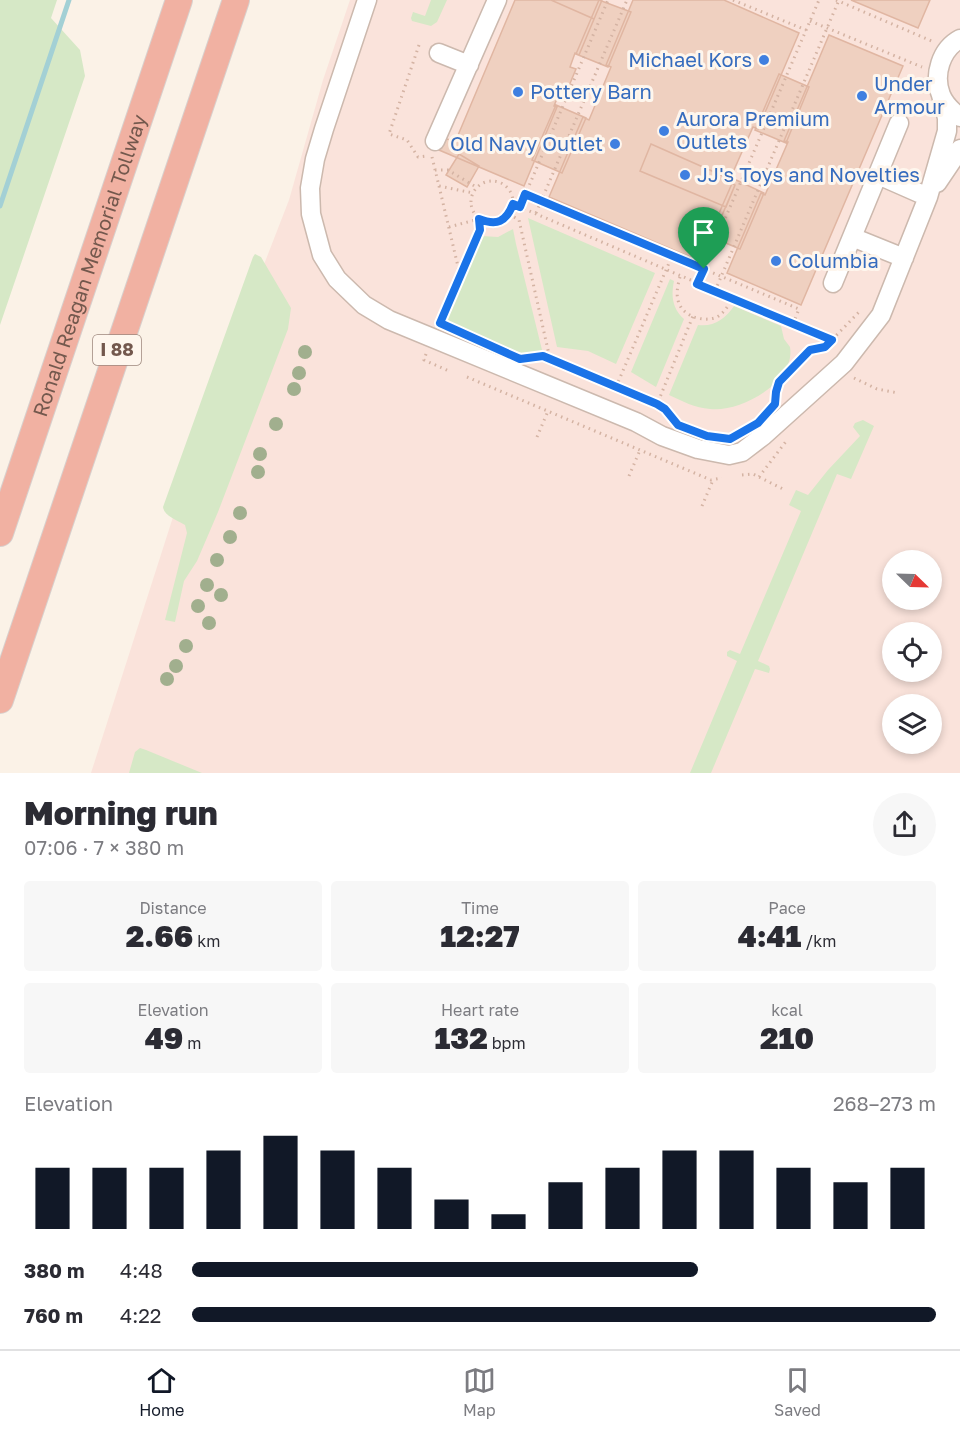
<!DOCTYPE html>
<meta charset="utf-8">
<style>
:root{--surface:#fff;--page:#f7f7f7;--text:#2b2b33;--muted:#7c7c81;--line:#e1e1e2;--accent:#111827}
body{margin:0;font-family:"Golos Text",sans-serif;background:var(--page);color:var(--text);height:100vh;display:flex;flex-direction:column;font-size:22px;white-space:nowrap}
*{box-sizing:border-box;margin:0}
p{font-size:20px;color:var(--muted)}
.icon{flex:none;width:33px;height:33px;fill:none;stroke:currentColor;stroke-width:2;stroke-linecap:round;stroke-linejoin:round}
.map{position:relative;height:773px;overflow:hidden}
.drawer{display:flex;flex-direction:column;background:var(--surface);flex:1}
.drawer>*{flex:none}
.needle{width:39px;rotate:113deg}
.controls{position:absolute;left:882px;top:550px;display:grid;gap:12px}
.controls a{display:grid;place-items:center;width:60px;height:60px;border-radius:50%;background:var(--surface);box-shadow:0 3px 9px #0003;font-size:30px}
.pin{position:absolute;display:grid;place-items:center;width:51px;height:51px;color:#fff;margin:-62px -26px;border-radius:50% 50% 50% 0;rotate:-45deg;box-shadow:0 0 6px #0007}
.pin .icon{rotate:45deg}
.round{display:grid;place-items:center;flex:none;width:63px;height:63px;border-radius:32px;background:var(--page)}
.head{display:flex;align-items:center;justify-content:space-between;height:102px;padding:0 24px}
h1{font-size:33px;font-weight:800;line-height:45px}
.metrics{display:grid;grid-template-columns:repeat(3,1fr);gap:9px;height:102px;padding:6px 24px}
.metrics div{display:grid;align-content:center;border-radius:6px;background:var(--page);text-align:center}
.metrics b{font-size:30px;font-weight:800}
.metrics small{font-size:16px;font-weight:400}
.metrics p{font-size:16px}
.chart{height:168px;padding:12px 24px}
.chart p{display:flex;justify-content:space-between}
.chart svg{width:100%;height:108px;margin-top:6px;stroke:var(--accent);stroke-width:6}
ul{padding:0 24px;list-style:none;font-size:20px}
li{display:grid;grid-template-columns:96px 72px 1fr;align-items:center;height:45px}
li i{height:15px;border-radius:8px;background:var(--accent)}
.tabs{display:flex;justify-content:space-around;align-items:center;height:84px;border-top:2px solid var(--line);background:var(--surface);font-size:16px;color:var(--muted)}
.tabs a{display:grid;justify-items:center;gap:3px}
.tabs .active{color:var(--accent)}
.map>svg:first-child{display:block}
.commercial{fill:#fae3db;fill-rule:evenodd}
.green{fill:#d6e8c6}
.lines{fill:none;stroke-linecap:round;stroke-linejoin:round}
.stream{stroke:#a3d0d5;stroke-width:5}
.building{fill:#efd0c0;stroke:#e0b6a2;stroke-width:1.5}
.minor-casing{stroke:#ccb9ae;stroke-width:21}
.highway-casing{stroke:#d8d0cd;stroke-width:28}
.path{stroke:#d4b3a3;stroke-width:3;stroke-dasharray:1.5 4.5;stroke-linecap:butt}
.minor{stroke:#fff;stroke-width:18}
.highway{stroke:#f1b1a2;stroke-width:26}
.tree{fill:#a1af8e}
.route-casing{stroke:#fff;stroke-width:12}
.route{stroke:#1a73e8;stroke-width:8}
.shop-dot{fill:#3f7fe0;stroke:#fef6ed;stroke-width:2}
.labels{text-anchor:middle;stroke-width:6;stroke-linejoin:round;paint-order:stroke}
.shield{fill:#fef6ed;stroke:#9d877d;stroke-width:1.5}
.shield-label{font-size:18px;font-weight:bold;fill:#73584d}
.shop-label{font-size:20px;fill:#366cbe;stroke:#fef6ed;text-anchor:start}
.street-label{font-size:20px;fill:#73584d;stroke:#fef6ed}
</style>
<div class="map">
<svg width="960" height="773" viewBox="0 0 960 773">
<rect width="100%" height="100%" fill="#fbf2e7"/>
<path class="commercial" d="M350,0H960V773H91L206,414L289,200L323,80ZM892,561H932V600H892ZM892,633H932V672H892ZM892,705H932V744H892Z"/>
<path class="green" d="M0,0H57L51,18L80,50L85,76L0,325Z
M431,0H447L437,22L431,26L412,21L411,18L413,12L425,16Z
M528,218L655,273L616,364L588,351L557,347Z
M513,229L516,244L543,354L521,357L456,329C448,325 447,320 449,312L482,236L498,237Z
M255,254L261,257L291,308L288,329L218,512L197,561L184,581L175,622L165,620L187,533L185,525C177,520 164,516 163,507L253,257Z
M670,279L674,281C671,296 672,308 684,319L656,387L631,372Z
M734,306L781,326L784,339L790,347C796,382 740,413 710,409C695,408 682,401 669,395L698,325C714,327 725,319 734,306Z
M863,420L874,426L851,479L837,474L758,661L769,666L770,669L769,673L755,669L711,773H690L737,661L727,656V652L730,650L740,654L801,511L789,505L796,490L808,495L828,470L860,436L853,427L855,423Z
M140,748L146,750L202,773H129L135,752Z"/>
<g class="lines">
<path class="stream" d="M0,206L69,0"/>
</g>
<path class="building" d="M515,0H602L579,55L575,53L570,67L576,69L566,93L560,91L554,106L557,107L524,186L439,150L444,139L456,140Z
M515,0H551L594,19L579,55L575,53L570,67L576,69L566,93L560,91L554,106L557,107L524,186L439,150L444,139L456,140Z
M599,0L631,12L608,67L576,54Z
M633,0H724L799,33L758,129L753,127L730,179L729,182L735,185L702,262L549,197L583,117L589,120L611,67L606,65Z
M851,0H930L918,28Z
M829,35L903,66L801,305L727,273L761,193L765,195L788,142L784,141Z
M779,74L809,87L786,143L755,130Z
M556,105L586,118L562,173L532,160Z
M651,144L730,179L729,182L735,185L726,207L640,171Z
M459,154L479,166L467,187L446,175Z
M734,179L764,193L740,249L709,236Z"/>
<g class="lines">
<g class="minor-casing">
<path id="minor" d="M367,0L324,129L315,159L310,188L311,214L322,255L337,279L364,305L389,320L636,422L662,436L698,449L729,455L742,452L763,436L844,363L881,315L928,197L947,131V118L941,95
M960,39C941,49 933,75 941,95C945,105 952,111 960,117
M439,53L469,65
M435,141L497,0
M878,175L928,197
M937,183L960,149
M852,237L904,258
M833,283L899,123"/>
</g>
<g class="highway-casing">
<g id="highway">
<path id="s1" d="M0,533L179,0"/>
<path d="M0,700L236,0"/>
</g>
</g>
<path class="path" d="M733,0L806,30
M836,0L934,42
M810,21L922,67
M419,45L389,134L407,140L418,157L426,156
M432,157L439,186L473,193
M435,170H448L476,187
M471 202a21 21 0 1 1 42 0a21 21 0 1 1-42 0Z
M439,186L460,275L440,322
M525,194L799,309L793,324
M513,204L831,340
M520,207L608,0
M536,213L627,0
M509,214L519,220L550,359L553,363
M449,227L479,219
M460,273L480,229L479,219
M680,277C678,284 676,293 678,300C681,316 703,323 717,317C724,313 728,306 732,299
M697,284L819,0
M715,291L839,0
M426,354L424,360L449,371
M527,358L543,356L665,409L675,421
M467,377L711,480L722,478
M854,378L877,389L898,393
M616,387L672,256
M775,401L779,382L809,350L825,347L859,312
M656,407L693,316
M537,437L548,411
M742,475L753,474L785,490
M629,476L640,450
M759,477L787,440
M702,506L713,480"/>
<use href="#minor" class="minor"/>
<use href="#highway" class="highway"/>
</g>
<g class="tree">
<circle cx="305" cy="352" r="7"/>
<circle cx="299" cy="373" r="7"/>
<circle cx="294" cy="389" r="7"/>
<circle cx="276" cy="424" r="7"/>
<circle cx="260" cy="454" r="7"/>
<circle cx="258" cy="472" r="7"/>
<circle cx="240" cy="513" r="7"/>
<circle cx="230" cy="537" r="7"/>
<circle cx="217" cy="560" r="7"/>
<circle cx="207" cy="585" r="7"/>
<circle cx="221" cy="595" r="7"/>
<circle cx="198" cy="606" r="7"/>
<circle cx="209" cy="623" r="7"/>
<circle cx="186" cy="646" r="7"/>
<circle cx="176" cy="666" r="7"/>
<circle cx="167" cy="679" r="7"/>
</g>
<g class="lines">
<g class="route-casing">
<path id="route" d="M525,194L704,269L697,284L832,340L825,347L810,350L779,382L776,392L775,404L758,423L730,439L707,436L678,425L665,409L657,404L543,356L520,359L440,323L480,230L479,219C497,226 506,222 513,204L520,207Z"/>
</g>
<use href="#route" class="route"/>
</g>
<g class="shop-dot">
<circle cx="764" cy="60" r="6"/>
<circle cx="518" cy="92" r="6"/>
<circle cx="862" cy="96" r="6"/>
<circle cx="664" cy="131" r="6"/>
<circle cx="615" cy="144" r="6"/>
<circle cx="685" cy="175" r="6"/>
<circle cx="776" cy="261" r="6"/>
</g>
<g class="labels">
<rect class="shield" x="93" y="335" width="48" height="30" rx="4.5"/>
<g class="shield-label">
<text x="117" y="356">I 88</text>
</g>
<g class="shop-label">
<text x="752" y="67" text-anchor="end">Michael Kors</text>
<text x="874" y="91">Under<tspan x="874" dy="23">Armour</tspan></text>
<text x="530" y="99">Pottery Barn</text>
<text x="676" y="126">Aurora Premium<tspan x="676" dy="23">Outlets</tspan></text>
<text x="603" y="151" text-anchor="end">Old Navy Outlet</text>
<text x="697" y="182">JJ's Toys and Novelties</text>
<text x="788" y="268">Columbia</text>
</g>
<g class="street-label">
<text dy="7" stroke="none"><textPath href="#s1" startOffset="282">Ronald Reagan Memorial Tollway</textPath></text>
</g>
</g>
</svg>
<div class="controls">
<a><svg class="needle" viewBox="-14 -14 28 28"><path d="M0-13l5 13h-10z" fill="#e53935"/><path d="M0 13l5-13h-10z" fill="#7c7c81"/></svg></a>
<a><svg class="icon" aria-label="locate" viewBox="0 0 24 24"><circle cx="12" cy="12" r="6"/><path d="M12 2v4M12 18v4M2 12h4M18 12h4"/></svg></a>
<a><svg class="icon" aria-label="layers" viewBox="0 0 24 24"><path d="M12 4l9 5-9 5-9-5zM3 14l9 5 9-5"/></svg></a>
</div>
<div class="pin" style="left:704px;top:269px;background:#1e9e55"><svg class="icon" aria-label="arrive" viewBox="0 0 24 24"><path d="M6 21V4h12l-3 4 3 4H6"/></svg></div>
</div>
<section class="drawer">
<div class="head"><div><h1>Morning run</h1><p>07:06 · 7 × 380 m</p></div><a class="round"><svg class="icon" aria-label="share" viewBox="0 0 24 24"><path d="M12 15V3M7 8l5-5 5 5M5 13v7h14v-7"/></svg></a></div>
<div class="metrics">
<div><p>Distance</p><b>2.66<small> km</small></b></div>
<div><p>Time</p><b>12:27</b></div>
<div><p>Pace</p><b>4:41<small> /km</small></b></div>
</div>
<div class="metrics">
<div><p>Elevation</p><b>49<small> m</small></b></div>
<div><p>Heart rate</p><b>132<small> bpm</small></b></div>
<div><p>kcal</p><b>210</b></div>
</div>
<div class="chart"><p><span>Elevation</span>268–273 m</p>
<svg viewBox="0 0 160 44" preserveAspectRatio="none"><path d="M5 44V19M15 44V19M25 44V19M35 44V12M45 44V6M55 44V12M65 44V19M75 44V32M85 44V38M95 44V25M105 44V19M115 44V12M125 44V12M135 44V19M145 44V25M155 44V19"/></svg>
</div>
<ul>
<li><b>380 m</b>4:48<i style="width:68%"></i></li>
<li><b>760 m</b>4:22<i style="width:100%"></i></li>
</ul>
</section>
<nav class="tabs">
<a class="active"><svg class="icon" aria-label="home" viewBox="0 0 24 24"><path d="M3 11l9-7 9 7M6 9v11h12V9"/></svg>Home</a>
<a><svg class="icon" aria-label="map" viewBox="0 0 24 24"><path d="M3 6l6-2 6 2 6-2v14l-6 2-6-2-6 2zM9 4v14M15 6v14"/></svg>Map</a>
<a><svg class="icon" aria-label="saved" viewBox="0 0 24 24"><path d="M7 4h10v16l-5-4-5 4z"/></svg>Saved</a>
</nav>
